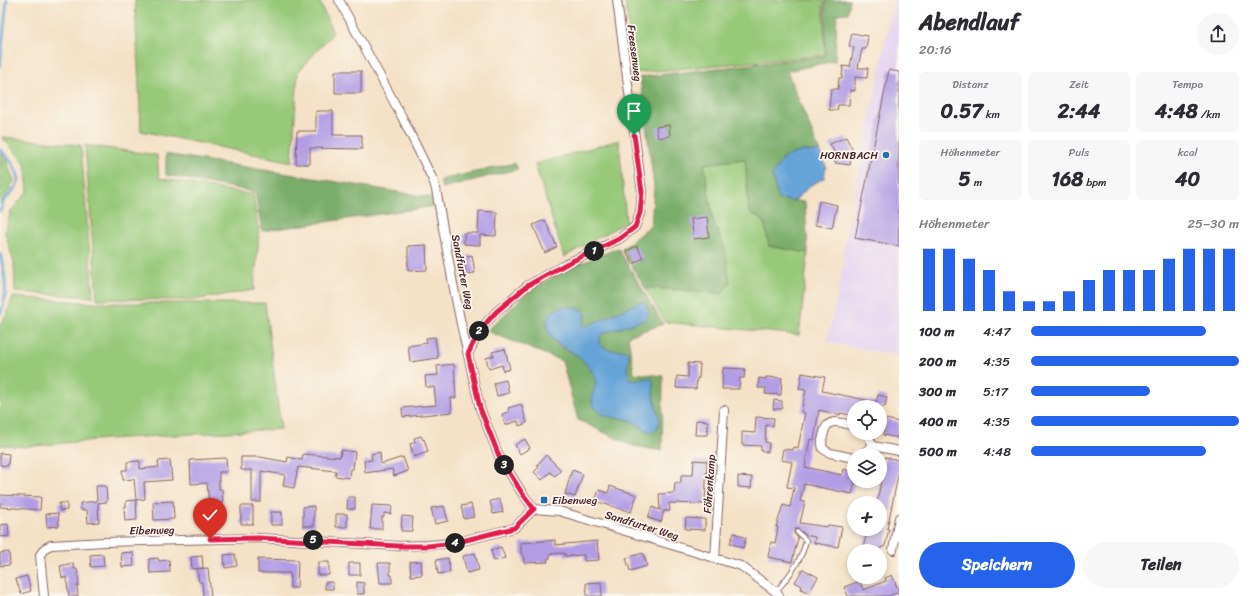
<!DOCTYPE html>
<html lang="de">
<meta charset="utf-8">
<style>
:root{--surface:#fff;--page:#f7f7f7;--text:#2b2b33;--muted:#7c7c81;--accent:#2563eb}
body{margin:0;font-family:Sriracha,sans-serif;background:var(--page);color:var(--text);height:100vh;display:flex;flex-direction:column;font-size:15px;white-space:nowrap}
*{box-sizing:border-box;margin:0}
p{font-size:13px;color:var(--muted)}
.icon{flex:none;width:22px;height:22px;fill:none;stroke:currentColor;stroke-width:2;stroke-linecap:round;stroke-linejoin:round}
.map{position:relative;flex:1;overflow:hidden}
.drawer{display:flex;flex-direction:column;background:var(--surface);width:360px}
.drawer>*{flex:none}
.controls{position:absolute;left:847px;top:400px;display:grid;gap:8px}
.controls a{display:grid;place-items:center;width:40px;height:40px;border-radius:50%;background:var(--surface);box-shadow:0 2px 6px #0003;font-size:20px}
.pin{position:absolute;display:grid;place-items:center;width:34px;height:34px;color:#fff;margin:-41px -17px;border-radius:50% 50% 50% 0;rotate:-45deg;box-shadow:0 0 4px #0007}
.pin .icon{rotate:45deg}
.km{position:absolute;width:20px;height:20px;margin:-10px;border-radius:50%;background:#222;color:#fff;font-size:11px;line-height:20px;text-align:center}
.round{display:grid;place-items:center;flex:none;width:42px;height:42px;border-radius:21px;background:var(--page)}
.headline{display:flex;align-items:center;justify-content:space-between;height:68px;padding:0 20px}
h1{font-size:22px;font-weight:700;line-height:30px}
.stats{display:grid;grid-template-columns:repeat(3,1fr);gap:6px;height:68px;padding:4px 20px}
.stats div{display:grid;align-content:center;border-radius:6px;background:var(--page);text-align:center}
.stats b{font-size:20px;font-weight:700}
.stats small{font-size:11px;font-weight:400}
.stats p{font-size:11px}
.chart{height:112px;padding:8px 20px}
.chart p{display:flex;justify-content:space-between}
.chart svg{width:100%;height:72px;margin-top:4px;stroke:var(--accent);stroke-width:6}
.primary-button{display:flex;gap:8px;margin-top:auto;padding:8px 20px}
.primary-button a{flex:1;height:46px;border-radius:24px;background:var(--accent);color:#fff;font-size:16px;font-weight:700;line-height:46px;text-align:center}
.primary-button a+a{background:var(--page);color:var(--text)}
ul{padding:0 20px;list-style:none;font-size:13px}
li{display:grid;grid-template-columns:64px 48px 1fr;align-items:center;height:30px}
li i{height:10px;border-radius:5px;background:var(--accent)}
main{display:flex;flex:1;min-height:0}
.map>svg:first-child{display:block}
.built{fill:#e4d3f1}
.green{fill:#97c979;stroke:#707452}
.forest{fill:#79ad69;stroke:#62664a;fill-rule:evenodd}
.water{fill:#66a4d8;stroke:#586282}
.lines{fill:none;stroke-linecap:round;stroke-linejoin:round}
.stream{stroke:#66a4d8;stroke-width:3}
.building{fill:#b19ce5}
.lane-casing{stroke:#866361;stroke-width:6}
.street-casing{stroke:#866361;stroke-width:10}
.lane{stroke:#fff;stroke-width:4}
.street{stroke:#fff;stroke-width:8}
.route-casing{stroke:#fff;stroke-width:8}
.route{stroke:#e11d48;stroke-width:5}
.poi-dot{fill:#1f6fb2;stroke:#fbf7ec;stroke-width:1.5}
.labels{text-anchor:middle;stroke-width:3.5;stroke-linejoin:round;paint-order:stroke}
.street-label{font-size:11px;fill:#4a1f2b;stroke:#fbf7ec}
.poi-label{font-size:11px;fill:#4a1f2b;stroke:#fbf7ec;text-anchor:end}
</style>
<main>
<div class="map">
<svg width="899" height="596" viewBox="0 0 899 596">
<rect width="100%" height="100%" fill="#fbf7ec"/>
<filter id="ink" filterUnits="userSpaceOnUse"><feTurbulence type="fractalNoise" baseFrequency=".025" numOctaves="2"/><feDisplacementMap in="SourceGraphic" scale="8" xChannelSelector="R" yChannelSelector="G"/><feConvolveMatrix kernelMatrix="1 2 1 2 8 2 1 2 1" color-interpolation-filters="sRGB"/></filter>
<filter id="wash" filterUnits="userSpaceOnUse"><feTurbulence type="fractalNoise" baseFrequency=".012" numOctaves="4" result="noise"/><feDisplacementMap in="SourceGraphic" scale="16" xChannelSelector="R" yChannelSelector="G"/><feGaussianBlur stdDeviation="0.9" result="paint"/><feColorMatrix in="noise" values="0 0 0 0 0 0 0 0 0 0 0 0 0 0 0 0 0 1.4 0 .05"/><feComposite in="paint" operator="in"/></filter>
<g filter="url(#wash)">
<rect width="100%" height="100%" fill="#f4e1c6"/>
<path class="built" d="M894,0H899V356L827,342L845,258L842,257Z"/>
<path class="green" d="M135,0H319L333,33L298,72L292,162L141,131Z
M625,0H823L825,55L635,73Z
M2,137L81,145L93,297L15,292L14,263L5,232L11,211L28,191L25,163Z
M619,140L626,222L564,257L535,164Z
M85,145L157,155L159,178L253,195L259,234L254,290L193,300L97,299Z
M0,153L5,158L14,181L0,205Z
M746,158L749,212L764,221L769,246L808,253L802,310L799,335L665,322L645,288L684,290L722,294L725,249L713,221L704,164Z
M13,297L97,303H265L281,429L106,439L24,447L0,445V325L6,315Z"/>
<path class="forest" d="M825,0H850L848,13L837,14L835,61L787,71L820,152L803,151L778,199L805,202L808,253L769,246L764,221L749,212L745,159L704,164L713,221L725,249L730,282L722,294L684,290L645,288L622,249L651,225L654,187L640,77L825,56Z
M166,154L435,198L436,206L262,231L255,192L166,175Z
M515,163L518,169L442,188L440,180Z
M618,248L663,324L628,336L634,373L663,376L662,451L633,446L578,420L562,361L487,331L527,293L562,271ZM568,307L577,308L583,310L586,317L582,326L585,327L644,320L604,333C601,335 599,337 599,340C598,350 610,350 616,351C620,352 624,354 629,355L626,370L630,379L635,381L649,378L653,381C653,387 653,392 654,398C656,409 661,417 658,429L647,431L628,419L607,415L595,382C596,371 582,359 573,353C568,350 563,349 559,346C554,342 552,338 549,333Z"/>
<path class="water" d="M803,151L820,152L826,166L824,178L811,185L794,201L778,199L772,175L784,157Z
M642,302L645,303C649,309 650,316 644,320L604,333C600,336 599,338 599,343C607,354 617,348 627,351C632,361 623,366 630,379C639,383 644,377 652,378C654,384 653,389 654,395C654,407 666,421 654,432C645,432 639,424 630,420C621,417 609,419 601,413C582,399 599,389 595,377C594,374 592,372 590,369C586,364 581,358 575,354C564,346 547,342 547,325C547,305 575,301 586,314L582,326L585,327L638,303Z"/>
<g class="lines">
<path class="stream" d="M0,65L7,0
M0,150C10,158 16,166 19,179L16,187L4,201L0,211
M0,254C5,273 9,295 0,314"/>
</g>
<g id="blocks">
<path class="building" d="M852,33L868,36L866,49H862L858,68H868L867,78L855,77V91L850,90L849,105H838L837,110H829L831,89H838L839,78H842L843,66L850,67L854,47L849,46Z
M889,70L899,72V246L855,238Z
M335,71H361V93H335Z
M316,111H333V135H362V149L310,148V164H296L297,131H316Z
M669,125L670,136L658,138L656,127Z
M846,137L852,149L850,165L835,163L836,156L830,144Z
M819,201L837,205L832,228L815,225Z
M479,211L497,212L496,236L480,235V245L464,244V233H478Z
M707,217L709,237L694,239L691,219Z
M545,220L557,247L545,253L533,225Z
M426,245L427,270L408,271V246Z
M637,246L643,258L633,264L626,251Z
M472,255L475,273L466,274L463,257Z
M435,337L438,358L410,362L408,346L427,343L426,338Z
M505,349L510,369L503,371L502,365L489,369L486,358L494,356L492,352Z
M688,363L700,364L699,378H697L696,389L676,388L677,376L688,377Z
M454,364L456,398H451L452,412L403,417L402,408L436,405L434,387H426L425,376L438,375L437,366Z
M723,368L745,369L744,378H740L739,389H722Z
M802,373L825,377L822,391L876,402L878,395L887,397L885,407H854V416L840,413V415L819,410L814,440L810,439L805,467L842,475L843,469L854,472V481H855L852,494L804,484L800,501L805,502L800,523L827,527L828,525L842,527L838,547L814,543L815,537L806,535L798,529H795L794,533L798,538L792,562L768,557L771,542L775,543L778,527H776L783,505L790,507L794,488L787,487L792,462L781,460L783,449L793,450L794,447L798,448L805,413L801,412L806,390L799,389Z
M766,377L782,378L781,395L765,394L766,388H758L759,378L766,379Z
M506,380L509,393L497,396L494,383Z
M774,400L782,401V409H773Z
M521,404L527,423L519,426L518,421L505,425L502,414L509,412L508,408Z
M756,417L774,418L773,426L766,425L765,442L769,443L768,452L761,451V446L742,445V432L755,433Z
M886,419L899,422V438L883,435Z
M696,420L708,421L707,435H695Z
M421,436L423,440L424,439L428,452L414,457L410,444L415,442L414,438Z
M525,439L530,448L520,454L515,445Z
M341,450L355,452L353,469H350L349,478L335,476L336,471L298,467L294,488L283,486L285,475L261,471V502H252V470H241V457H260L287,462L288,457L302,460L303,454L340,457Z
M380,452L381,464L403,457L408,471L394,476L392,469L365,473L364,461L372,460L371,454Z
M0,453L9,454L8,466L0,465Z
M546,455L561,470L555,476L550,472L542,480L534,472L539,467L537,465Z
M885,457L899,460V471L887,529H889L885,546L875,551H867L864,544L867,533L871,529H880V503H877Z
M226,458L227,472H219V489H222L223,503L209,504L207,483L191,484L190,460Z
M170,460L172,480L144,482L145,499L136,500L134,479L123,480L122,470H127V462L140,461V469L159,467L158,461Z
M694,460L707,461L705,504L669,503L670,511H664L661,522L648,518L652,507L660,510L659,494L674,493L675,483H681V475H693Z
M572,470L583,474L575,497L565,494Z
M738,476L752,477L751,488L738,487Z
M96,486H106L107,502L98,503L99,522L88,523L87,510H81L80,503L97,501Z
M610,486L637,495L631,512L595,501L599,490L608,493Z
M0,495L41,497L40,510L0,507Z
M348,497H355V509H347Z
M500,499L503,512L493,514L490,501Z
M136,500L137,520L125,521L124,507H126V501Z
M173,501L174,519L154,520L153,502Z
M59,503H67V510L60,511Z
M212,504L213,517L199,518L198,505Z
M471,504L474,517L464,519L461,506Z
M372,505L392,506L391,514L384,513V517H382V529H370Z
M241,506H253V524H241Z
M314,506V526H303V507Z
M444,506L448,521L435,524L431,508Z
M271,512H282V525H271Z
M58,513L59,526L47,527L46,514Z
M336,514H347V527H336Z
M402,516L413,517L412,531H401Z
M686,518L705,519V530L685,529Z
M8,524L9,536L0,537V525Z
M734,533L746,538L743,548L730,543Z
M555,540V545L597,541L599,560L584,561V555L565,556V553L550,554V558L547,559L548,562L524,563L523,554H521V543Z
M501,547L505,558L494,561L491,550Z
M9,552L10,565L0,566V553Z
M133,552L134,566L122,567L121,553Z
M475,553L479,570L467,573L463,556Z
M643,553L647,566L630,571L626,558Z
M103,554L104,566L91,567L90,555Z
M235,554L237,566L225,568L224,555Z
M202,556L203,568L192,569L191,557Z
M158,558L159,561L169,560L170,572L150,573L149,559Z
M448,558L450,572L438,574L436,560Z
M258,559L298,560L297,588H290V573H258Z
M421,561L422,575L411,576L410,562Z
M318,562H329V575H318Z
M73,563L74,569H77L79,585L77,586L78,596H69L66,577L62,578L60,566Z
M349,563H360V575H349Z
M378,563H390V575H392V583H380Z
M208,568L211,596H203L202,582H199L197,569Z
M803,569L818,577L809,593L801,589L802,586L795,582Z
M892,575L899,592L889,596H848L844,587L860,581L863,590L886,581L885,578Z
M27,576L31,591L21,594L16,579Z
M325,582H333V589H325Z
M357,582L364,583V594H357Z
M601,582L602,596H587L586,583Z"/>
</g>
</g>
<g filter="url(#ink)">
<use href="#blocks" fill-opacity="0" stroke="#866361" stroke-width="1"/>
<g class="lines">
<g class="lane-casing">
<path id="lane" d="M776,592C788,577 803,559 806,540L797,532"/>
</g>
<g class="street-casing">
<path id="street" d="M339,0L402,117L433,180L436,189L453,284L461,324L480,408L499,456L522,493L534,509L559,511L741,566L776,592L779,596
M468,354L480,330L496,312L527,286L566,264L619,239L635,227L640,213L642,192L617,0
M854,426C842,423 827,416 824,433C822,439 821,443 823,449L830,453L854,458
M867,433L873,446
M873,446L899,451
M861,455L873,446
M893,550L899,518
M715,559L724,410
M44,596L40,555L45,548L51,545L105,542L258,538L399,546L428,545L454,543L514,528L534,509"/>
</g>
<use href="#lane" class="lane"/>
<use href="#street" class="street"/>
</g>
</g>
<g class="lines" filter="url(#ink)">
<g class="route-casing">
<path id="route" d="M210,539L258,538L398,546H428L454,543L514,528L534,509L522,493L499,456L480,408L468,354L480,330L496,312L527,286L566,264L619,239L635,227L640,213L642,192L634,135"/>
</g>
<use href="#route" class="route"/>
</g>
<g class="poi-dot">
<circle cx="886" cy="155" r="4"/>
<rect x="540" y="496" width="8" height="8" rx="2"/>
</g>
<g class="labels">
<g class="street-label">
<text transform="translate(635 53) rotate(83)" y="4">Freesenweg</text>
<text transform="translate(463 272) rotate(79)" y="4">Sandfurter Weg</text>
<text transform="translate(709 484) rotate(-86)" y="4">Föhrenkamp</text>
<text transform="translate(642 525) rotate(17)" y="4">Sandfurter Weg</text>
<text transform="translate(152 530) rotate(-1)" y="4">Eibenweg</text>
</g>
<g class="poi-label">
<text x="878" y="159">HORNBACH</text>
<text x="552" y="504" text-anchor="start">Eibenweg</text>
</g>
</g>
</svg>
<div class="controls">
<a><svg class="icon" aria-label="locate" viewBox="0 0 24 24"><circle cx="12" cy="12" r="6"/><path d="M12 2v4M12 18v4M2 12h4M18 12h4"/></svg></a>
<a><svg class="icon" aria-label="layers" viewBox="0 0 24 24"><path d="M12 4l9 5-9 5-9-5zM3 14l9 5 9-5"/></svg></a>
<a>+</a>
<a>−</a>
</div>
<div class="pin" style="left:634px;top:135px;background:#1e9e55"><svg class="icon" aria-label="arrive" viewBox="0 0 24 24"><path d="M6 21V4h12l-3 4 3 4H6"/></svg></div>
<div class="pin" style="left:210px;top:539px;background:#d93025"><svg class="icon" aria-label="check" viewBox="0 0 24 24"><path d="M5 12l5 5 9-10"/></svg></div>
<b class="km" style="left:594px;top:251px">1</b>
<b class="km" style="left:479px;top:331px">2</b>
<b class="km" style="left:504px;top:465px">3</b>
<b class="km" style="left:455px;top:543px">4</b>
<b class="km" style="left:313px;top:540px">5</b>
</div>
<section class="drawer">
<div class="headline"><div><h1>Abendlauf</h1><p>20:16</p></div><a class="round"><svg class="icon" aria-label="share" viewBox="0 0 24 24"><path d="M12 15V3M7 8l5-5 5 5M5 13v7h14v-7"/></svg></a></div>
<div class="stats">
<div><p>Distanz</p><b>0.57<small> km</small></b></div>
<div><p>Zeit</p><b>2:44</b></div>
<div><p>Tempo</p><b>4:48<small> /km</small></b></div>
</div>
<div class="stats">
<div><p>Höhenmeter</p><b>5<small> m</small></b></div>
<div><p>Puls</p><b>168<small> bpm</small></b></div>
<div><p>kcal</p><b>40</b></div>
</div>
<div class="chart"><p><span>Höhenmeter</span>25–30 m</p>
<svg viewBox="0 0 160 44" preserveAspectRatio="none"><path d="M5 44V6M15 44V6M25 44V12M35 44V19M45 44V32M55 44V38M65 44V38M75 44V32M85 44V25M95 44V19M105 44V19M115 44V19M125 44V12M135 44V6M145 44V6M155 44V6"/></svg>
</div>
<ul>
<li><b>100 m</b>4:47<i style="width:84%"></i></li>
<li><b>200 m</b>4:35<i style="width:100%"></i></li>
<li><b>300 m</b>5:17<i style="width:57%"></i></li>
<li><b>400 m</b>4:35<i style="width:100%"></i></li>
<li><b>500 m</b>4:48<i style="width:84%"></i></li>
</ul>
<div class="primary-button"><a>Speichern</a><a>Teilen</a></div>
</section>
</main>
